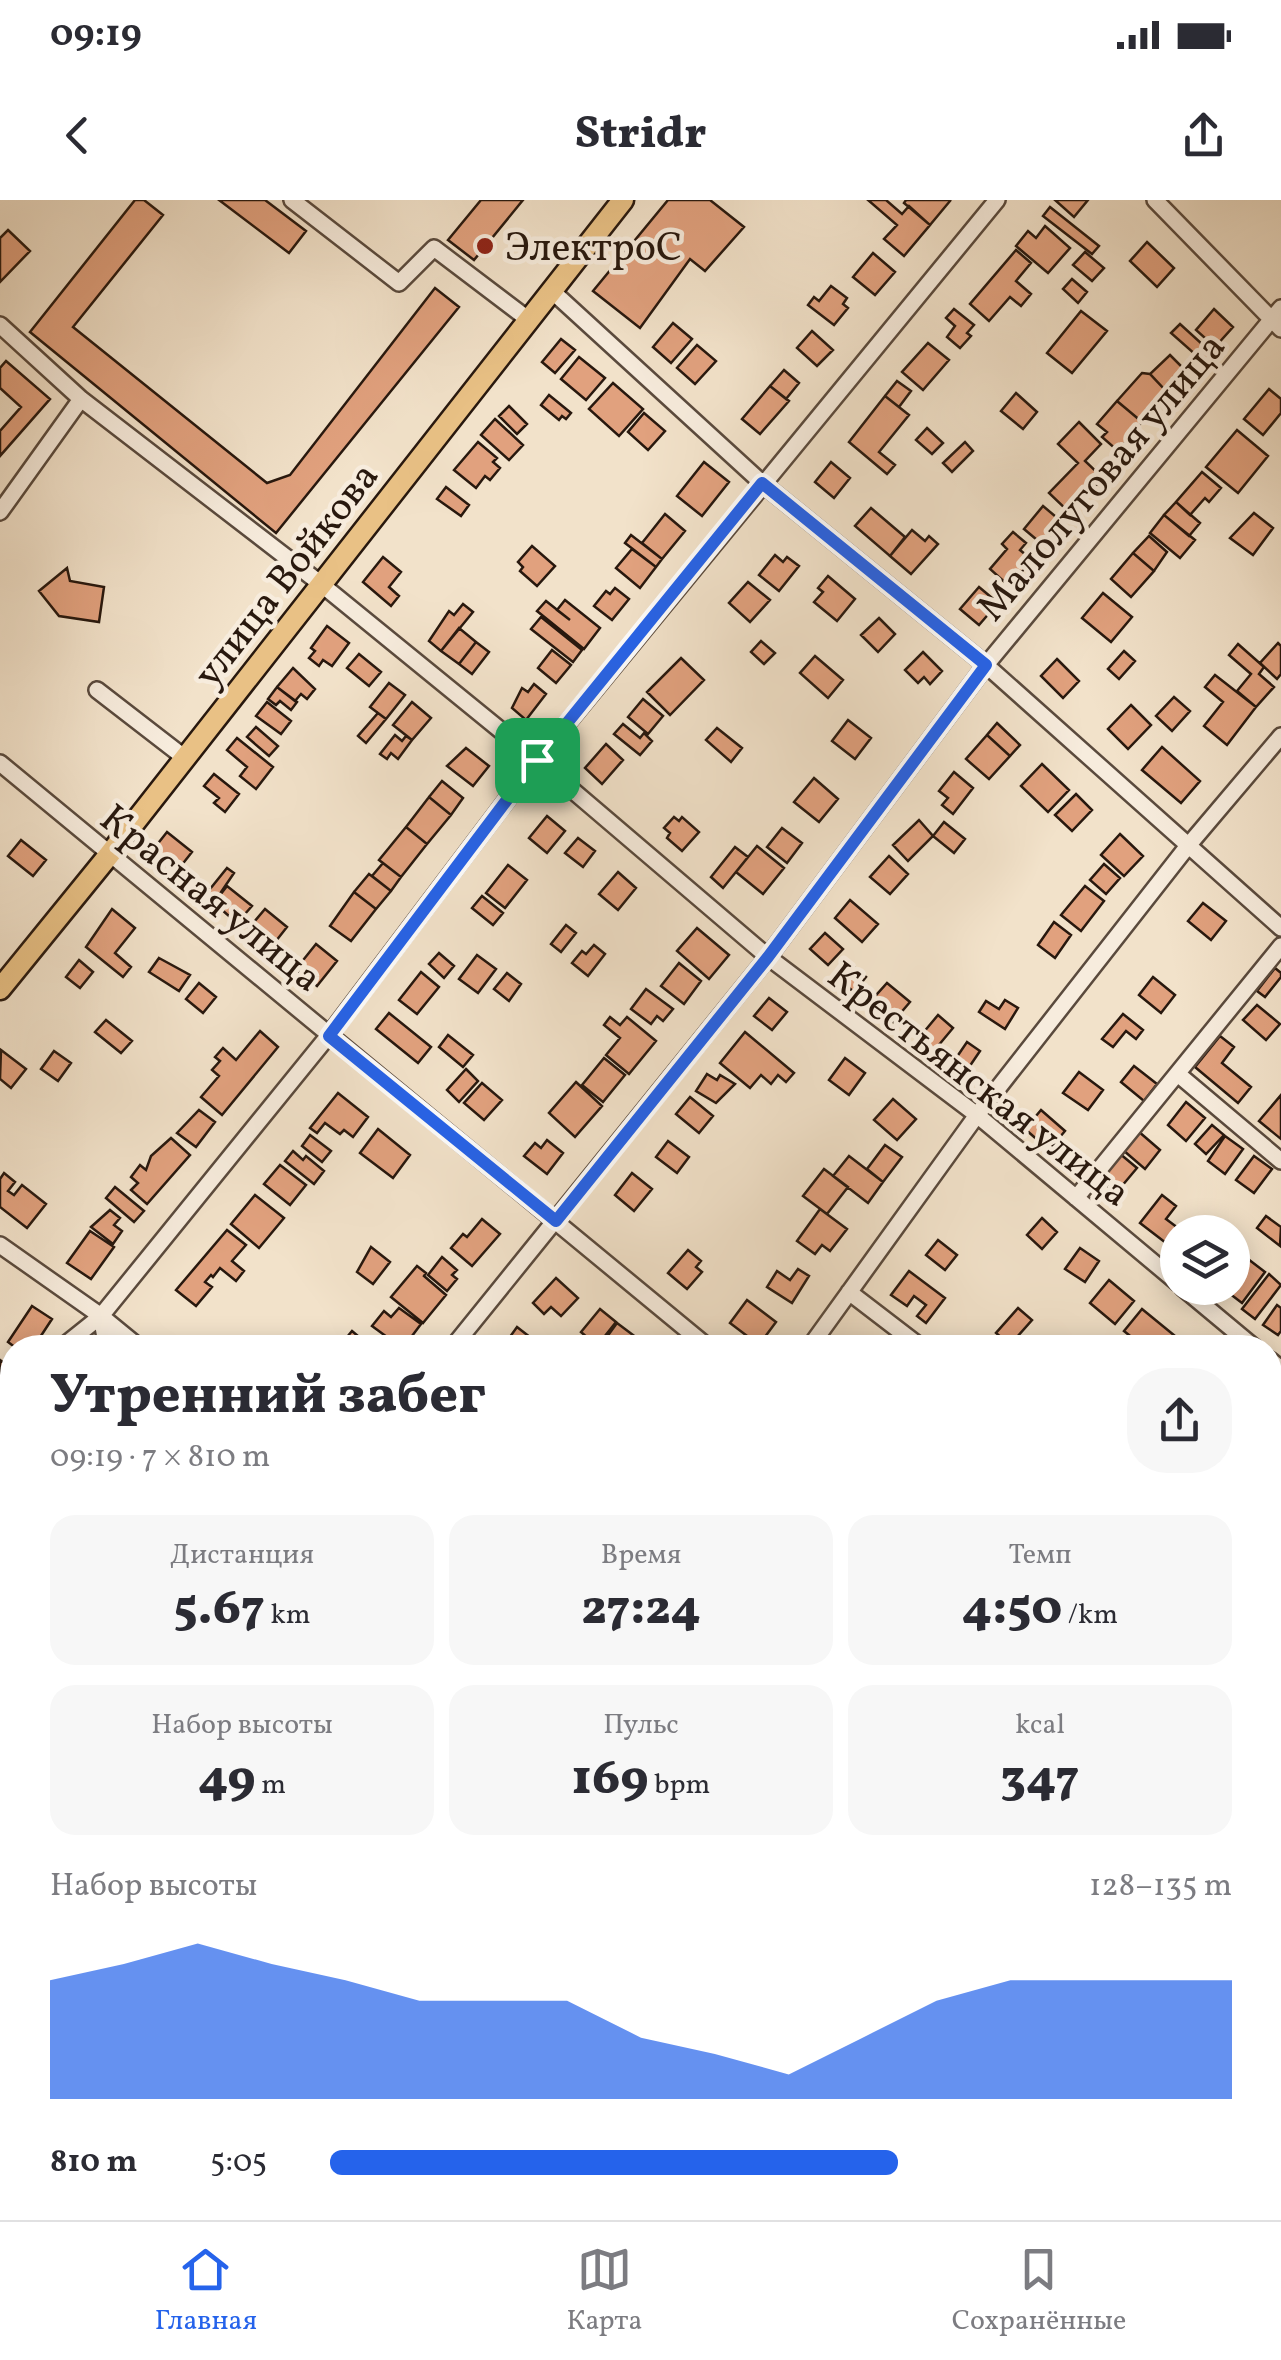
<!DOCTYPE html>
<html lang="ru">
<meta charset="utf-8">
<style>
:root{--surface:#fff;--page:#f7f7f7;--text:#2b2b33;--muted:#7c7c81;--line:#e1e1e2;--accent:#2563eb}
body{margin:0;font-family:Vollkorn,serif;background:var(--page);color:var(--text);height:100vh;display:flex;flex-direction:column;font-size:38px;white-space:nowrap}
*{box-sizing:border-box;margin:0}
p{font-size:32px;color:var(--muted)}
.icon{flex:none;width:55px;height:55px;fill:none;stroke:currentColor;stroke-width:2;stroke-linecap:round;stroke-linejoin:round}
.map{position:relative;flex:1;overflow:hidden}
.details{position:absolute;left:0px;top:1135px;width:1282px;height:885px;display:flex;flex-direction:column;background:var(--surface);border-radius:40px 40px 0 0;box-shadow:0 5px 25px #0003}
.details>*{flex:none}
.tools{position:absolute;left:1160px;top:1015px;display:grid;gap:20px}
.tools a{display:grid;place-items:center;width:90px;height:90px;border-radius:50%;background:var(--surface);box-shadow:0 5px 25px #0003;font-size:50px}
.pin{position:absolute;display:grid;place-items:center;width:85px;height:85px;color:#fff;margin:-42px;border-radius:20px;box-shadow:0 5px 15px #0006}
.round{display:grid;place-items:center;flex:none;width:105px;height:105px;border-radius:40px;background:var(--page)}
.head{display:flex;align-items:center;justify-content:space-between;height:170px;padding:0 50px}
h1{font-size:55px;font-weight:800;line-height:75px}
.stats{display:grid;grid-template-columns:repeat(3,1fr);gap:15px;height:170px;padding:10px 50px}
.stats div{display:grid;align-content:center;border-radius:25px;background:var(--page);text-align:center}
.stats b{font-size:50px;font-weight:800}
.stats small{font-size:28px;font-weight:400}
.stats p{font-size:28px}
.chart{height:280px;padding:20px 50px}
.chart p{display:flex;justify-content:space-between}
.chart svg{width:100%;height:180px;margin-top:10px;fill:var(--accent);opacity:.7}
ul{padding:0 50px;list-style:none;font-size:32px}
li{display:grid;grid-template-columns:160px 120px 1fr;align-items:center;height:75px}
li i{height:25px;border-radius:12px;background:var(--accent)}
.status{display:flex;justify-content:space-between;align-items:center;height:70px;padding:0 50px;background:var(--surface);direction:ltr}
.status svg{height:28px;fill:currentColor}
header{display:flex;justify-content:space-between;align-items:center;height:130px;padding:0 50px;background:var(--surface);font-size:45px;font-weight:800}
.tab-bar{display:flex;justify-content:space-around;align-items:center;height:140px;border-top:2px solid var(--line);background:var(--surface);font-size:28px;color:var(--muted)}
.tab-bar a{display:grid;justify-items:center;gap:5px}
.tab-bar .active{color:var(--accent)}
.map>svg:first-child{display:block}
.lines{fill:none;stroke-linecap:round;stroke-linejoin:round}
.river{stroke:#a1bac2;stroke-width:30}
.building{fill:#e1a17e;stroke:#28180e;stroke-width:2.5}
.minor-casing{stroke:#5a4a3d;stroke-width:20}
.major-casing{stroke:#28180e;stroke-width:25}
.minor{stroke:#f7ecdd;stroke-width:15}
.major{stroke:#e9c185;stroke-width:20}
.route-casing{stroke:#fff;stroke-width:20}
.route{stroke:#2563eb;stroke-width:12}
.poi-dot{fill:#8f2418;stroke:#f7ecdd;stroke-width:4}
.labels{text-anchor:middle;stroke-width:9;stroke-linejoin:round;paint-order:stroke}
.poi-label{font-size:40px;fill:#28180e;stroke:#f7ecdd;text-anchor:start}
.street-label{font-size:40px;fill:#28180e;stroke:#f7ecdd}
</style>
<div class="status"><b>09:19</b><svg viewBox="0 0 49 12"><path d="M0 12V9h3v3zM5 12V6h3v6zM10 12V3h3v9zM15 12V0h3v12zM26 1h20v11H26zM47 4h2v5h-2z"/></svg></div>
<header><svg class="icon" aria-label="back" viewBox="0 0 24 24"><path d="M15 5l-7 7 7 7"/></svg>Stridr<svg class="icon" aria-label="share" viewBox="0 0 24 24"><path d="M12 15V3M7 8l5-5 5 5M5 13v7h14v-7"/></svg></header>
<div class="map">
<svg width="1281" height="2020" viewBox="0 0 1281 2020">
<rect width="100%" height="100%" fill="#f2e2ca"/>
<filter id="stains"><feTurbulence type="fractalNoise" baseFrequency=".002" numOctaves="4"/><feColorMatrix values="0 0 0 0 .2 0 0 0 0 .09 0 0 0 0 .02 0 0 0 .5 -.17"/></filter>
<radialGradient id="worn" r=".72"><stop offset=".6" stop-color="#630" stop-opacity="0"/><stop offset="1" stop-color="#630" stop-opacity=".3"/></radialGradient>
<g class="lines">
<path class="river" d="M0,1442L12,1450
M575,2008L582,2020"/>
</g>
<path class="building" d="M135,0H144L163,15L73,127L267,283L290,275L435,88L459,107L276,333L30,132Z
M219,0H265L306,31L289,53Z
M481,0H523L474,60L448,40Z
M668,0H710L744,27L705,71L690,59L640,128L593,91Z
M868,0H886L902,14L909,6L930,25L904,56L884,39L897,25Z
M906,0H948L950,1L930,25L904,3Z
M1055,0H1088L1074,17Z
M1050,7L1099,46L1092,54L1043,16Z
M1045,26L1070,48L1048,73L1016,46L1028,31L1036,38Z
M8,30L30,51L0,82V38Z
M1147,42L1174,68L1157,87L1130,61Z
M1016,50L1031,63L1016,81L1031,94L1021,106L1010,97L989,121L970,104Z
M1085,52L1104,68L1092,81L1073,65Z
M873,53L895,72L875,95L853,77Z
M1072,79L1087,92L1078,103L1063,89Z
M831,86L847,98L843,104L848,108L834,125L808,105L814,97L819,101Z
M954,109L974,125L967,133L971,136L960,148L947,137L955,126L946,118Z
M1214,109L1233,127L1215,147L1196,130Z
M1081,111L1107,131L1072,173L1047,153Z
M673,123L692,139L671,163L653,147Z
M1180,124L1213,154L1205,163L1171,133Z
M812,131L833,150L817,166L797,148Z
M561,139L575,150L555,173L542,162Z
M928,143L949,160L923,190L902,172Z
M697,145L716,161L695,184L677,168Z
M1170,155L1186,171L1166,191L1150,174Z
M579,157L605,178L586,200L561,179Z
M6,161L50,199L0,256V231L21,207L0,188V168Z
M784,170L799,183L786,199L770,186Z
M1142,173L1150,174L1166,191L1142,222L1117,201Z
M897,181L911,191L899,207L885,196Z
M613,183L643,209L619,236L589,209Z
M770,186L789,201L760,234L742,219Z
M1269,189L1281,199V213L1263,235L1244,219Z
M1016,193L1037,212L1023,229L1001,211Z
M549,195L571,213L566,219L562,216L559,220L541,205Z
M885,196L909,215L879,252L895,265L887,274L849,242Z
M1117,201L1142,222L1118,251L1102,237L1107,232L1097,224Z
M509,206L527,224L517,234L499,216Z
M644,213L665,231L648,250L628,232Z
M495,219L523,245L509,260L481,235Z
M1079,222L1101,244L1085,261L1103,278L1070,313L1049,293L1078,263L1058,244Z
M927,228L943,243L932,254L916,240Z
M1237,230L1268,256L1238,293L1206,267Z
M478,242L497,258L493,262L500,268L490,280L485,276L476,288L454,270Z
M965,242L973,251L952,272L943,263Z
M704,262L729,282L702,316L677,296Z
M831,262L850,278L834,298L815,282Z
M1202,272L1221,288L1209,302L1205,298L1190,315L1176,302Z
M446,287L469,305L461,316L437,299Z
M1176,302L1200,323L1189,336L1164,315Z
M1043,306L1062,322L1043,345L1024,329Z
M871,308L905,337L890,356L855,326Z
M1254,313L1273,328L1253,355L1230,338Z
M665,314L685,331L662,359L642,343Z
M1164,315L1195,340L1180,358L1150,333Z
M912,330L925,341L929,336L938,344L911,374L890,356Z
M1013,332L1026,343L1020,350L1032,360L1009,386L990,369L1007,349L1002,344Z
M631,335L662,359L656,367L625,343Z
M1149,336L1167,352L1154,371L1133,353Z
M532,346L555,366L537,386L520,371L523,367L518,362Z
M632,349L656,367L640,388L616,368Z
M1133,353L1154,371L1131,397L1111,379Z
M775,355L783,362L787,357L799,366L779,391L759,375Z
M383,357L401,372L389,387L399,396L391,406L363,382Z
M67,368L70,381L104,387L99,422L59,416L39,391Z
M828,376L855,399L837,421L814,402L823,392L818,388Z
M748,382L770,400L750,422L729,403Z
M979,387L998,403L979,425L960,409Z
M615,388L629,399L612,420L594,406L606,391L610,394Z
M1103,393L1132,417L1111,442L1082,418Z
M565,400L600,428L584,449L537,411L546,401L570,420L557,410Z
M463,404L473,412L441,451L429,441L449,411L454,415Z
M541,417L582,450L573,462L531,429Z
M879,418L895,434L878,452L861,435Z
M327,426L349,443L332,466L323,460L319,466L309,458L315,451L311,448Z
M459,428L476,442L459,464L441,451Z
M761,441L775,453L764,464L751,452Z
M476,442L489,452L472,474L459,464Z
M1278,443L1281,446V474L1277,479L1260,463Z
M1238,444L1264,467L1259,474L1274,487L1256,507L1237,491L1251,474L1229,455Z
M552,450L571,465L556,483L538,468Z
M1124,451L1135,461L1119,479L1108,469Z
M923,452L942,471L930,484L924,477L918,483L905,470Z
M359,454L381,472L369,486L347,468Z
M815,456L843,480L828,498L800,473Z
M681,458L704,480L670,515L647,492Z
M1057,459L1079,481L1063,498L1041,476Z
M293,468L315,489L307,499L301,494L295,501L277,487Z
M1215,475L1256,507L1227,545L1204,526L1223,502L1205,487Z
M389,483L405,495L386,519L370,507Z
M534,484L546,494L526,520L512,508L522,488L528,492Z
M277,487L297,502L291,510L280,501L276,505L268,499Z
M1174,497L1190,511L1172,531L1156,516Z
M643,499L663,516L648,534L628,517Z
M267,502L291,521L281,534L256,516Z
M412,502L431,518L412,540L393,525Z
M1131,505L1151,525L1128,549L1108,529Z
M378,513L386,519L366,543L358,536Z
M848,520L871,538L855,559L832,541Z
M997,523L1020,545L1010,556L987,535Z
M623,524L640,538L644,533L652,541L640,555L614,534Z
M256,527L278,546L269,556L247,537Z
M717,528L742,548L731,562L706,540Z
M395,535L402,541L406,536L412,540L398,559L391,553L387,559L380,554Z
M987,535L1010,556L989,579L966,559Z
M237,538L273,567L256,589L240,576L247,567L227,550Z
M606,544L623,560L602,584L585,568Z
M1162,547L1200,581L1181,603L1142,570Z
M466,548L489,566L473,586L447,566Z
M1042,564L1069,590L1048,612L1021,586Z
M954,572L973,588L953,614L942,605L948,598L939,591Z
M214,574L239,594L225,612L214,603L219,598L204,586Z
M814,578L838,599L819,622L794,602Z
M442,581L463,598L451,615L429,597Z
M1076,594L1092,610L1072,631L1055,615Z
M429,597L451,615L427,644L406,627Z
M547,616L565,631L547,653L529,638Z
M674,617L679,621L682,617L699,632L682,651L667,638L670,633L664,628Z
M919,620L933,636L908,661L893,645Z
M944,622L965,639L954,653L933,636Z
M406,627L427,644L401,677L379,660Z
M782,628L802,643L787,663L767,647Z
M167,632L192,652L177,671L152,651Z
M1120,634L1143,656L1124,676L1101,655Z
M578,638L595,651L583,667L565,653Z
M21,640L46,660L33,676L8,656Z
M757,646L784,668L763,694L736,672Z
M735,647L748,657L723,688L711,677Z
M889,656L908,674L890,694L870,677Z
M383,663L401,677L391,691L372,676Z
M1104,664L1120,678L1106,694L1090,680Z
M508,665L527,680L505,708L486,693Z
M227,668L234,673L215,701L206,694Z
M618,672L636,688L618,710L599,694Z
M369,674L391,691L376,709L354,692Z
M227,686L252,706L237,723L214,703Z
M1085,686L1104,701L1081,731L1061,715Z
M354,692L376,709L351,741L330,726Z
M482,696L503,713L493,725L472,708Z
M850,700L878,724L862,742L835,718Z
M1203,703L1226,721L1211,740L1188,721Z
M112,709L135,728L115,753L131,767L123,777L86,747Z
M265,709L287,727L272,746L249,728Z
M1054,722L1071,735L1055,758L1038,745Z
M566,725L576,733L561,752L551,744Z
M697,728L729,755L709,779L677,751Z
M825,733L843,749L828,765L810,749Z
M316,744L337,761L317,786L296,769Z
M594,745L605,754L588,776L572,763L582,751L586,754Z
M439,753L454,766L444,778L429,764Z
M477,755L496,769L478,793L459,779Z
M159,758L190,775L179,791L149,772Z
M79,760L93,772L80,788L66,777Z
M679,763L701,781L684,804L661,786Z
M854,767L866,777L854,792L842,782Z
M1275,768L1281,773V777L1265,797L1257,791Z
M421,772L439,787L417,814L399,800Z
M507,773L521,784L509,801L494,789Z
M1153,777L1175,795L1161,813L1139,795Z
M199,783L216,797L203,813L186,799Z
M887,783L910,802L893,822L870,802Z
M646,789L673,809L663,821L657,816L651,824L631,809Z
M769,798L787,812L772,830L754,816Z
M1005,800L1018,808L1005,829L979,812L986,801L999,809Z
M1257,805L1280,824L1266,840L1243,820Z
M389,813L431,847L418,863L376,829Z
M1123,814L1143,830L1136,839L1126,831L1113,847L1102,839Z
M938,815L953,828L933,852L918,839Z
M610,817L620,825L627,817L656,841L629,874L606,855L620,838L604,825Z
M106,820L132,841L121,853L95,832Z
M260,831L278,847L222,915L201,897L219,876L212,870L220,861L215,857L223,848L236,860Z
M745,832L794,873L786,882L778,875L771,884L761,875L750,888L720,863Z
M448,835L473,855L463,867L439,847Z
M1220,836L1234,847L1222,863L1251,887L1238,903L1195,867Z
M967,842L980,851L961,879L948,870Z
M1,850L26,869L11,888L0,879Z
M54,851L71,863L58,881L41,869Z
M604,858L625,875L603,902L582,885Z
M845,858L865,873L849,895L829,880Z
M1134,866L1157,884L1144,901L1121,882Z
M466,869L478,881L459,902L447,890Z
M1079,872L1103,890L1088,910L1063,893Z
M707,874L717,880L720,875L735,884L716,903L696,891Z
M576,882L602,906L575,937L549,913Z
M482,883L502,900L484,920L464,903Z
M338,893L368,917L353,937L344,930L340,934L325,923L317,933L310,928Z
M1281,895V939L1259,921Z
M690,897L713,916L699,933L676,914Z
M893,899L916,919L897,940L874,920Z
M1186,902L1205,918L1186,941L1168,925Z
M199,910L215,922L196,947L177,933Z
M1041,910L1065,931L1049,950L1025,929Z
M1212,925L1224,935L1206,954L1195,944Z
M378,929L410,955L393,978L360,953Z
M1138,931L1160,950L1145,969L1123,950Z
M310,935L331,951L322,962L302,946Z
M1225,936L1243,949L1225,974L1208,961Z
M171,938L190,955L147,1004L131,990L138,983L131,977L140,965L146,970L151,956Z
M547,940L563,953L547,974L524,956L535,943L541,948Z
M668,941L689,957L677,973L656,957Z
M885,945L902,957L883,982L867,969Z
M293,951L303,960L306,956L324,971L314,984L285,961Z
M1119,953L1137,968L1116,993L1098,978Z
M849,956L883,982L868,1003L833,976Z
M1254,956L1272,969L1254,993L1236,980Z
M280,965L306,985L290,1005L264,984Z
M824,969L848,987L827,1014L803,996Z
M4,973L15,982L8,991L14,995L22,985L46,1004L27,1028L0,1007V979Z
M632,973L652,989L634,1011L615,995Z
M115,987L144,1011L134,1022L106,998Z
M255,995L284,1018L259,1048L231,1024Z
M1162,995L1176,1006L1166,1019L1178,1028L1166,1043L1140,1023Z
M820,1009L847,1029L830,1051L822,1045L815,1054L797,1041Z
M110,1010L120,1018L114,1025L122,1031L113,1044L91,1027Z
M1266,1016L1281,1027L1280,1046L1257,1028Z
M1042,1018L1057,1032L1042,1049L1027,1035Z
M482,1019L500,1034L472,1066L451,1048L463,1034L467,1037Z
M227,1030L246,1045L232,1061L244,1071L236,1081L220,1068L213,1077L211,1075L205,1082L212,1087L196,1106L176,1090Z
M90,1031L114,1047L91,1079L67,1063Z
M938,1040L957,1055L945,1070L926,1055Z
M371,1047L390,1062L373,1084L357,1072Z
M1080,1048L1099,1061L1085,1082L1065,1069Z
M688,1050L701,1061L696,1067L702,1072L687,1089L668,1073Z
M442,1057L457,1070L452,1075L457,1079L447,1091L428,1075Z
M1248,1059L1265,1072L1242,1103L1225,1090L1232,1088V1080Z
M417,1066L426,1073L424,1076L446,1095L423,1123L391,1097Z
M798,1069L809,1076L792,1103L767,1087L777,1071L790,1080Z
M909,1071L945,1098L926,1123L917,1116L926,1105L914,1096L907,1106L891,1095Z
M1269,1074L1281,1085L1255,1119L1242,1109Z
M556,1078L578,1098L561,1116L551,1107L544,1114L533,1103Z
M1109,1080L1134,1101L1115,1124L1090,1103Z
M747,1100L776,1122L759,1145L730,1123Z
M1277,1105L1281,1108V1131L1278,1135L1263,1125Z
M32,1106L52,1119L33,1148H16L8,1142Z
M399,1108L421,1124L403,1148H393L384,1141L387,1137L372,1126L384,1111L391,1117Z
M1018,1108L1032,1120L1010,1145L996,1133Z
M600,1109L616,1122L597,1146L581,1132Z
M1142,1109L1175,1136L1166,1148H1145L1124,1131Z
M617,1123L641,1141L636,1148H605L601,1145Z
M517,1127L544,1148H502Z
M352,1131L371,1147L370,1148H338Z
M0,1160L12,1169V1187L0,1204Z
M0,1546L12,1556V1591L0,1582Z
M0,1707L12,1717V1755L3,1767L0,1765Z
M1271,1757L1281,1765L1279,1794L1271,1787L1276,1782L1270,1777Z
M152,2008H189L180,2020H161L149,2012Z
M208,2008H221L236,2020H198Z
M660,2008H689L696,2013L690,2020H675Z
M1113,2008H1122L1137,2020H1103Z"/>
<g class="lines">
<g class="minor-casing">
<path id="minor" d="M292,0L399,83L434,48L529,120
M1155,0L1281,129
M552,91L762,283L986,465L1281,728
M0,125L81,199L321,384L537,560L768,757L977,915L1178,1083
M0,312L81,199
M97,490L185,558
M0,563L709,1148
M1179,875L1281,961
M1076,998L1281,746
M0,1045L101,1116L107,1148
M1183,1088L1255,1148
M849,1092L922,1148
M101,1116L140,1148
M61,1148L101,1116L329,835L537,560L997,0
M452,1148L768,757L986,465L1281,108
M809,1148L977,915L1187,647L1281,536
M1270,1160L1281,1169
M0,1241L12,1220
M1270,1324L1281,1309
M1270,1598L1281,1607
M1270,1799L1281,1808
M0,1801L12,1811
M262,2008L279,2020
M973,2008L987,2020
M97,2020L107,2008
M728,2020L738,2008"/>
</g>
<g class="major-casing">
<path id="major" d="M0,789L109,655L623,0"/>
</g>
<use href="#minor" class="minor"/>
<use href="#major" class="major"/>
</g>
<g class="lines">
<g class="route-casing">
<path id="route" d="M762,283L986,465L768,757L556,1021L329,836L537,560Z"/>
</g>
<use href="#route" class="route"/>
</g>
<circle class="poi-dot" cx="485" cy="46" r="10"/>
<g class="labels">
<g class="poi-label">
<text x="505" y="60">ЭлектроС</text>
</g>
<g class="street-label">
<text transform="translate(1100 276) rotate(-50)" y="14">Малолуговая улица</text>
<text transform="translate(285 374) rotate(-52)" y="14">улица Войкова</text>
<text transform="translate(212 697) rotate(39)" y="14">Красная улица</text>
<text transform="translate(980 883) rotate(38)" y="14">Крестьянская улица</text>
</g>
</g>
<rect width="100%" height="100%" filter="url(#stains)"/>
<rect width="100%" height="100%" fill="url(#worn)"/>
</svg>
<div class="tools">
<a><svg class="icon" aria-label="layers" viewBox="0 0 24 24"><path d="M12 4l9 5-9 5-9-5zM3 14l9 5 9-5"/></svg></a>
</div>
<div class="pin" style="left:537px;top:560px;background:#1e9e55"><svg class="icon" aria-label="arrive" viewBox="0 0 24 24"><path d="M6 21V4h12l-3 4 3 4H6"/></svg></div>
<section class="details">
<div class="head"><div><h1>Утренний забег</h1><p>09:19 · 7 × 810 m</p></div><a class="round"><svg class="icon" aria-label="share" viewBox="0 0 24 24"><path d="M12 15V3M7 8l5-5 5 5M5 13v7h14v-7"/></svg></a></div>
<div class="stats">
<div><p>Дистанция</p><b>5.67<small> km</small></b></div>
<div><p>Время</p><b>27:24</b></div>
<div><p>Темп</p><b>4:50<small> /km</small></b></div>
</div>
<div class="stats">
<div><p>Набор высоты</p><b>49<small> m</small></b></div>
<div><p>Пульс</p><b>169<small> bpm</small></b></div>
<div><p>kcal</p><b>347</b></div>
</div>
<div class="chart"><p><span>Набор высоты</span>128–135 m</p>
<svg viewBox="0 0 160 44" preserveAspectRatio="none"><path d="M0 44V15L10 11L20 6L30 11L40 15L50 20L60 20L70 20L80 29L90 33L100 38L110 29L120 20L130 15L140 15L150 15L160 15V44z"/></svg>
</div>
<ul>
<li><b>810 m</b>5:05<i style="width:63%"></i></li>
</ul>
</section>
</div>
<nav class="tab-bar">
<a class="active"><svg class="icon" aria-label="home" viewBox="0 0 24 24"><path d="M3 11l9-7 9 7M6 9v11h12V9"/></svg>Главная</a>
<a><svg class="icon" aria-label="map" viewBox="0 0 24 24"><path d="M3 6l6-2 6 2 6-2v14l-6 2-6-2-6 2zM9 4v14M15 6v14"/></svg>Карта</a>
<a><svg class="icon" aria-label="saved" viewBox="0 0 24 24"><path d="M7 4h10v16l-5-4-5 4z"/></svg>Сохранённые</a>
</nav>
